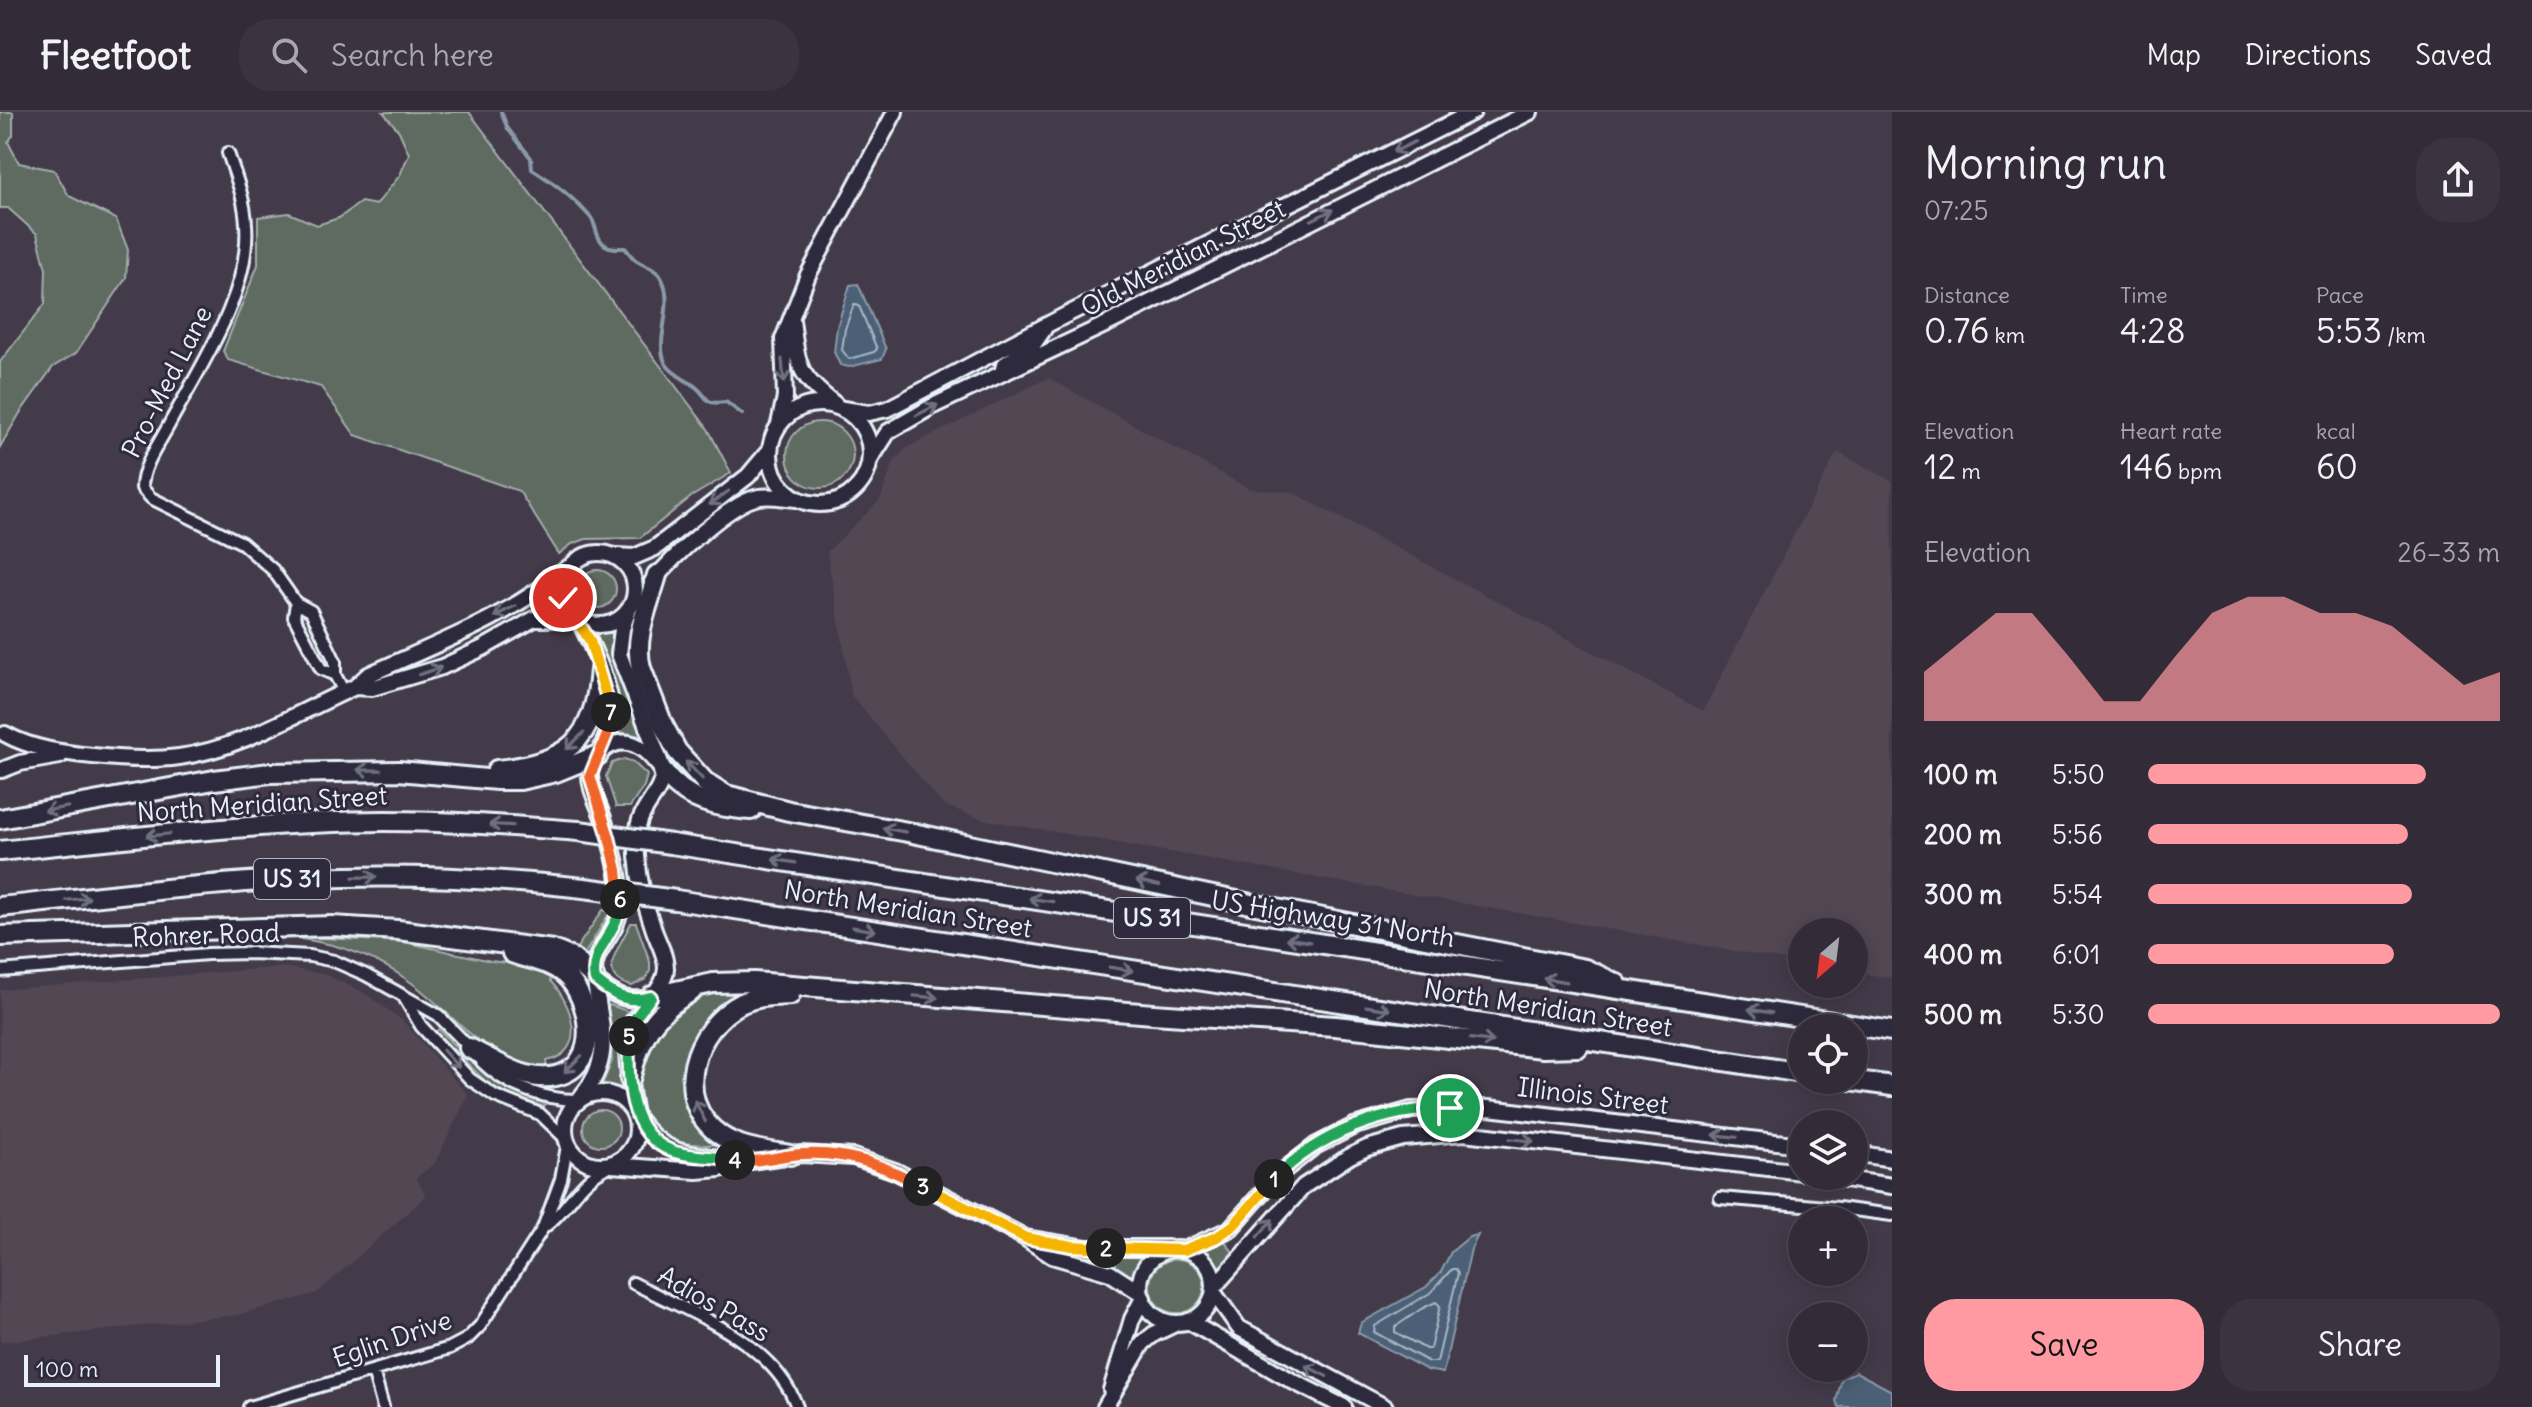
<!DOCTYPE html>
<meta charset="utf-8">
<style>
:root{--surface:#332c38;--page:#3b3440;--text:#f1f3f6;--muted:#a9a7ae;--line:#4e4853;--accent:#ff9aa2}
body{margin:0;font-family:Delius,sans-serif;background:var(--page);color:var(--text);height:100vh;display:flex;flex-direction:column;font-size:30px;white-space:nowrap}
*{box-sizing:border-box;margin:0}
p{font-size:26px;color:var(--muted)}
.icon{flex:none;width:44px;height:44px;fill:none;stroke:currentColor;stroke-width:2;stroke-linecap:round;stroke-linejoin:round}
.map{position:relative;flex:1;overflow:hidden}
.side{display:flex;flex-direction:column;background:var(--surface);width:640px}
.side>*{flex:none}
.needle{width:52px;rotate:208deg}
.controls{position:absolute;left:1788px;top:806px;display:grid;gap:16px}
.controls a{display:grid;place-items:center;width:80px;height:80px;border-radius:50%;background:var(--surface);box-shadow:0 4px 20px #0003,0 0 0 2px var(--line);font-size:40px}
.scale{position:absolute;left:24px;bottom:20px;width:196px;box-sizing:border-box;padding-left:8px;border:4px solid #e8f1f8;border-top:0;font-size:22px;line-height:28px;white-space:nowrap;color:#e8f1f8;-webkit-text-stroke:6px #2f2a3d;paint-order:stroke}
.pin{position:absolute;display:grid;place-items:center;width:68px;height:68px;color:#fff;margin:-34px;border:4px solid #fff;border-radius:50%;box-shadow:0 2px 8px #0007}
.km{position:absolute;width:40px;height:40px;margin:-20px;border-radius:50%;background:#222;color:#fff;font-size:22px;line-height:40px;text-align:center}
.round{display:grid;place-items:center;flex:none;width:84px;height:84px;border-radius:32px;background:var(--page)}
.overview{display:flex;align-items:center;justify-content:space-between;height:136px;padding:0 32px}
h1{font-size:44px;font-weight:600;line-height:60px}
.stats{display:grid;grid-template-columns:repeat(3,1fr);gap:12px;height:136px;padding:8px 32px}
.stats div{display:grid;align-content:center}
.stats b{font-size:34px;font-weight:600}
.stats small{font-size:22px;font-weight:400}
.stats p{font-size:22px}
.chart{height:224px;padding:16px 32px}
.chart p{display:flex;justify-content:space-between}
.chart svg{width:100%;height:144px;margin-top:8px;fill:var(--accent);opacity:.7}
.cta{display:flex;gap:16px;margin-top:auto;padding:16px 32px}
.cta a{flex:1;height:92px;border-radius:32px;background:var(--accent);color:#111;font-size:32px;font-weight:600;line-height:92px;text-align:center}
.cta a+a{background:var(--page);color:var(--text)}
ul{padding:0 32px;list-style:none;font-size:26px}
li{display:grid;grid-template-columns:128px 96px 1fr;align-items:center;height:60px}
li i{height:20px;border-radius:10px;background:var(--accent)}
header{display:flex;align-items:center;gap:48px;box-sizing:border-box;height:112px;padding:0 40px;background:var(--surface);border-bottom:2px solid var(--line)}
header strong{font-size:38px}
nav{display:flex;gap:44px;margin-inline-start:auto;font-size:28px}
.search{width:560px;height:72px;background:var(--page);display:flex;align-items:center;gap:20px;box-sizing:border-box;padding:0 28px;border-radius:32px;color:var(--muted);font-size:30px}
main{display:flex;flex:1;min-height:0}
.map>svg:first-child{display:block}
.built{fill:#534753}
.green{fill:#5e6b60;stroke:#a3aeac;stroke-width:2}
.water{fill:#4b6076;stroke:#8a9aaa;stroke-width:2}
.lines{fill:none;stroke-linecap:round;stroke-linejoin:round}
.shore{stroke:#a9b7c4;stroke-width:2}
.stream{stroke:#8a9aaa;stroke-width:4}
.street-casing{stroke:#e8f1f8;stroke-width:16}
.secondary-casing{stroke:#e8f1f8;stroke-width:20}
.highway-casing{stroke:#e8f1f8;stroke-width:24}
.street{stroke:#2f2a3d;stroke-width:10}
.secondary{stroke:#2f2a3d;stroke-width:14}
.highway{stroke:#2f2a3d;stroke-width:18}
.highway-bridge-casing{stroke:#e8f1f8;stroke-width:24;stroke-linecap:butt}
.highway-bridge{stroke:#2f2a3d;stroke-width:18}
.oneway{stroke:#70707e}
.split-1-casing{stroke:#fff;stroke-width:16}
.split-2-casing{stroke:#fff;stroke-width:16}
.split-3-casing{stroke:#fff;stroke-width:16}
.split-4-casing{stroke:#fff;stroke-width:16}
.split-5-casing{stroke:#fff;stroke-width:16}
.split-6-casing{stroke:#fff;stroke-width:16}
.split-7-casing{stroke:#fff;stroke-width:16}
.split-8-casing{stroke:#fff;stroke-width:16}
.split-1{stroke:#22a559;stroke-width:10}
.split-2{stroke:#f5b400;stroke-width:10}
.split-3{stroke:#f5b400;stroke-width:10}
.split-4{stroke:#f0652b;stroke-width:10}
.split-5{stroke:#22a559;stroke-width:10}
.split-6{stroke:#22a559;stroke-width:10}
.split-7{stroke:#f0652b;stroke-width:10}
.split-8{stroke:#f5b400;stroke-width:10}
.labels{text-anchor:middle;stroke-width:6;stroke-linejoin:round;paint-order:stroke}
.shield{fill:#2f2a3d;stroke:#b0b5c0;stroke-width:2}
.shield-label{font-size:24px;font-weight:bold;fill:#e8f1f8}
.street-label{font-size:26px;fill:#e8f1f8;stroke:#2f2a3d}
</style>
<header>
<strong>Fleetfoot</strong>
<div class="search"><svg class="icon" aria-label="search" viewBox="0 0 24 24"><circle cx="10" cy="10" r="6"/><path d="M15 15l6 6"/></svg>Search here</div>
<nav><a>Map</a><a>Directions</a><a>Saved</a></nav>
</header>
<main>
<div class="map">
<svg width="1892" height="1295" viewBox="0 0 1892 1295">
<rect width="100%" height="100%" fill="#443b4a"/>
<filter id="ink" filterUnits="userSpaceOnUse"><feTurbulence type="fractalNoise" baseFrequency=".0125" numOctaves="2"/><feDisplacementMap in="SourceGraphic" scale="16" xChannelSelector="R" yChannelSelector="G"/><feConvolveMatrix kernelMatrix="1 2 1 2 8 2 1 2 1" color-interpolation-filters="sRGB"/></filter>
<g filter="url(#ink)">
<path class="built" d="M1048,266L1250,377L1292,380L1703,599L1837,340L1892,369V866L1854,860V820H1802V851L982,707L943,693L852,584L827,440L880,388L894,349L908,335Z
M284,855L327,863L363,880L402,908L468,983L435,1051L416,1066L426,1084L317,1181L237,1203L0,1230V878Z"/>
<path class="green" d="M0,0H13V23L8,30L19,51L54,58L69,84L116,107L128,138L126,166L76,241L53,255L20,301L0,335V250L45,192L46,157L37,122L8,96H0Z
M383,0H469L708,317L731,361L691,385L640,426L586,427L572,432L559,442L519,379L355,323L321,275L228,248L223,239L258,153V105L289,101L317,113L339,106L361,90L376,93L400,63L409,42L399,19Z
M787 343a33 33 0 1 1 66 0a33 33 0 1 1-66 0Z
M578 477a19 19 0 1 1 38 0a19 19 0 1 1-38 0Z
M612,517V546L641,624L619,620C625,586 606,550 595,520Z
M624,647L633,650L647,663L644,674L630,695H616L606,664L612,651Z
M603,798L610,800L584,843L576,837Z
M631,811H636L650,850V859L646,867L632,874C593,865 621,833 631,811Z
M301,825L404,830L491,849L530,854L555,863L550,869C572,890 589,941 546,949L547,956C494,961 449,896 409,869C377,846 339,832 301,827Z
M755,879C739,888 719,897 707,910C682,935 676,979 695,1010C700,1019 710,1025 716,1032C709,1034 701,1033 692,1032C613,1022 633,927 685,893C691,889 698,882 705,880C720,877 739,879 755,879Z
M610,893L627,899L619,925L622,979L620,980L602,973L612,949L608,895Z
M439,917C472,954 499,974 545,992L544,995L507,982L485,969L436,920Z
M583 1016a18 18 0 1 1 36 0a18 18 0 1 1-36 0Z
M1225,1129L1234,1142L1218,1160L1211,1146L1202,1138Z
M1118,1142L1147,1143L1139,1155L1135,1169L1115,1157Z
M1150 1174a27 27 0 1 1 54 0a27 27 0 1 1-54 0Z"/>
<path class="water" d="M858,172L886,237L882,247L849,255L840,253L834,240L837,215L850,173Z
M1478,1123L1471,1137L1443,1261L1427,1258L1358,1221L1361,1211L1426,1175L1441,1160L1451,1140L1469,1125Z
M1856,1260L1892,1279V1295H1839L1836,1289L1842,1266Z"/>
<g class="lines">
<path class="shore" d="M854,192L859,194L877,237L874,240L849,247L842,238L845,217Z
M1452,1157H1456L1458,1161L1437,1250H1429L1374,1220L1375,1214L1430,1181Z
M1436,1190L1440,1194L1430,1237H1426L1395,1220V1215L1421,1197Z"/>
<path class="stream" d="M501,0L508,17L531,46L532,57C553,70 575,87 591,106C596,113 596,123 601,129C607,137 616,136 625,136C629,140 632,146 637,149C650,157 659,157 664,172C673,198 654,231 666,252C673,263 687,268 696,275C710,287 704,293 726,290L742,302"/>
<g class="street-casing">
<path id="street" d="M228,41C236,65 245,88 246,112C251,179 202,252 171,309C161,329 142,353 142,376L151,386L242,431L273,458L296,491L311,499L335,549V563L344,580
M296,491L294,505L321,557L335,563
M0,859L208,842L251,841L310,844L334,849L366,863L438,903L472,938
M405,887L421,914L470,967L495,984L540,1002L567,1028
M482,950C507,975 545,988 578,988
M1720,1086L1839,1096L1892,1103
M543,1116C571,1096 576,1070 609,1054
M633,1171C690,1201 774,1229 797,1295
M373,1259L383,1295
M249,1295L450,1236L467,1227L480,1214L543,1116L561,1067L568,1029"/>
</g>
<g class="secondary-casing">
<path id="secondary" d="M792,208C798,254 797,263 835,292
M1002,261L1004,253L1033,233L1044,217
M770 342a50 50 0 1 1 100 0a50 50 0 1 1-100 0Z
M843,297L869,301L887,297L1064,204L1473,0
M779,312L785,285L783,227L808,163L895,0
M870,348L888,320L933,294L1109,211L1530,0
M563 477a36 36 0 1 1 72 0a36 36 0 1 1-72 0Z
M616,444L634,445L655,436L748,364L769,339
M652,470C671,447 730,390 759,385C771,383 784,386 796,387
M628,500L622,517L619,542L662,654
M579,508C592,534 613,575 612,606C611,618 603,631 599,642
M355,575L372,576L442,555L483,536L534,507H578
M5,622C32,637 63,641 93,644C122,647 150,649 179,645C241,637 298,600 355,575L368,563C438,531 510,505 569,455
M2,658L20,651L60,644
M565 1017a36 36 0 1 1 72 0a36 36 0 1 1-72 0Z
M581,985C615,945 600,915 595,868
M635,1003C631,979 622,935 632,912C640,893 665,879 666,856C666,842 657,829 653,815C645,793 639,768 637,744C637,732 636,719 640,708C647,689 662,680 663,659C652,645 638,627 618,631C604,634 592,647 590,661C589,678 600,694 604,709C612,735 622,766 620,794C619,823 588,838 595,868C613,883 627,892 651,885
M636,1005C668,1049 692,1040 740,1049
M1854,1041L1892,1047
M611,1053L697,1059L720,1057L744,1050L801,1042L854,1045L895,1059L1022,1124L1052,1144L1110,1161L1141,1181
M1825,1064L1892,1074
M1026,1126L1087,1136H1168
M1140 1174a37 37 0 1 1 74 0a37 37 0 1 1-74 0Z
M1184,1138L1230,1117L1278,1063L1315,1034L1354,1014L1411,998L1488,996L1802,1033
M1214,1175L1304,1074L1350,1044L1367,1036L1403,1026L1464,1021L1802,1060
M1214,1181L1239,1216L1385,1295
M1188,1209L1292,1269L1344,1295
M1111,1278L1132,1207L1143,1186
M1105,1295L1143,1231L1154,1222L1177,1211"/>
</g>
<g class="highway-casing">
<path id="highway" d="M657,463C649,492 633,525 641,556L663,613L677,639L705,670L726,683L789,699L908,720L1251,792L1585,857L1617,872
M497,658C567,651 595,629 600,558
M663,659C686,689 714,695 751,698
M0,707L214,668L270,661L399,659L497,668H520L556,660L598,643
M671,732L1892,919
M0,739C127,726 255,710 384,709C449,709 514,714 579,719
M676,788L1802,961
M0,795C103,784 206,771 310,766C402,762 493,766 584,776
M0,824L332,814L398,818L553,838L572,846L594,865
M790,883C773,884 757,884 742,891C694,915 670,988 720,1023C740,1037 767,1039 790,1043
M652,884L713,871L754,870L1153,902L1335,914L1543,936L1578,935
M469,936C496,949 525,971 556,964C603,954 591,885 564,862C549,849 530,848 512,841
M630,967C641,924 652,902 692,879
M1850,968L1892,974"/>
</g>
<use href="#street" class="street"/>
<use href="#secondary" class="secondary"/>
<use href="#highway" class="highway"/>
<g class="highway-bridge-casing">
<path id="highway-bridge" d="M579,719L671,732
M584,776L676,788"/>
</g>
<use href="#highway-bridge" class="highway-bridge"/>
</g>
<defs><path id="oneway-shaft" d="M-6 0H5M1.5-3L5.5 0L1.5 3" fill="none" stroke-width="1.6" stroke-linecap="round" stroke-linejoin="round" transform="scale(2)"/></defs>
<g class="oneway">
<use href="#oneway-shaft" transform="translate(1404 35) rotate(153)"/>
<use href="#oneway-shaft" transform="translate(1322 103) rotate(-26)"/>
<use href="#oneway-shaft" transform="translate(783 259) rotate(85)"/>
<use href="#oneway-shaft" transform="translate(927 298) rotate(-27)"/>
<use href="#oneway-shaft" transform="translate(719 386) rotate(144)"/>
<use href="#oneway-shaft" transform="translate(505 499) rotate(153)"/>
<use href="#oneway-shaft" transform="translate(430 559) rotate(-18)"/>
<use href="#oneway-shaft" transform="translate(575 629) rotate(136)"/>
<use href="#oneway-shaft" transform="translate(369 658) rotate(-179)"/>
<use href="#oneway-shaft" transform="translate(694 658) rotate(-133)"/>
<use href="#oneway-shaft" transform="translate(56 697) rotate(170)"/>
<use href="#oneway-shaft" transform="translate(501 713) rotate(-177)"/>
<use href="#oneway-shaft" transform="translate(894 718) rotate(-170)"/>
<use href="#oneway-shaft" transform="translate(158 723) rotate(174)"/>
<use href="#oneway-shaft" transform="translate(784 749) rotate(-171)"/>
<use href="#oneway-shaft" transform="translate(365 765) rotate(-1)"/>
<use href="#oneway-shaft" transform="translate(1148 771) rotate(-168)"/>
<use href="#oneway-shaft" transform="translate(78 787) rotate(-6)"/>
<use href="#oneway-shaft" transform="translate(1041 788) rotate(-172)"/>
<use href="#oneway-shaft" transform="translate(864 817) rotate(9)"/>
<use href="#oneway-shaft" transform="translate(1298 828) rotate(-171)"/>
<use href="#oneway-shaft" transform="translate(1121 857) rotate(9)"/>
<use href="#oneway-shaft" transform="translate(1555 868) rotate(-171)"/>
<use href="#oneway-shaft" transform="translate(926 885) rotate(5)"/>
<use href="#oneway-shaft" transform="translate(1378 896) rotate(9)"/>
<use href="#oneway-shaft" transform="translate(1760 899) rotate(-171)"/>
<use href="#oneway-shaft" transform="translate(1482 928) rotate(7)"/>
<use href="#oneway-shaft" transform="translate(451 947) rotate(47)"/>
<use href="#oneway-shaft" transform="translate(573 952) rotate(136)"/>
<use href="#oneway-shaft" transform="translate(700 999) rotate(-117)"/>
<use href="#oneway-shaft" transform="translate(1725 1024) rotate(-174)"/>
<use href="#oneway-shaft" transform="translate(1522 1028) rotate(6)"/>
<use href="#oneway-shaft" transform="translate(1265 1116) rotate(-49)"/>
<use href="#oneway-shaft" transform="translate(1316 1259) rotate(-153)"/>
</g>
</g>
<g class="lines" filter="url(#ink)">
<g class="split-1-casing">
<path id="split-1" d="M1274,1067C1320,1020 1385,997 1450,996"/>
</g>
<g class="split-2-casing">
<path id="split-2" d="M1106,1136L1184,1138L1217,1125L1234,1113L1274,1067"/>
</g>
<g class="split-3-casing">
<path id="split-3" d="M923,1074L1026,1126L1072,1134L1106,1136"/>
</g>
<g class="split-4-casing">
<path id="split-4" d="M735,1048C757,1052 781,1043 803,1042C848,1039 884,1054 923,1074"/>
</g>
<g class="split-5-casing">
<path id="split-5" d="M629,924C628,965 626,1021 672,1039C691,1046 715,1044 735,1048"/>
</g>
<g class="split-6-casing">
<path id="split-6" d="M620,787C622,819 588,836 595,868C613,883 627,892 651,885L633,909L629,924"/>
</g>
<g class="split-7-casing">
<path id="split-7" d="M611,600L609,618L590,664L609,725L617,758L620,787"/>
</g>
<g class="split-8-casing">
<path id="split-8" d="M563,486L590,529L611,600"/>
</g>
<use href="#split-1" class="split-1"/>
<use href="#split-2" class="split-2"/>
<use href="#split-3" class="split-3"/>
<use href="#split-4" class="split-4"/>
<use href="#split-5" class="split-5"/>
<use href="#split-6" class="split-6"/>
<use href="#split-7" class="split-7"/>
<use href="#split-8" class="split-8"/>
</g>
<g class="labels">
<g class="shield">
<rect x="254" y="747" width="76" height="40" rx="6"/>
<rect x="1114" y="786" width="76" height="40" rx="6"/>
</g>
<g class="shield-label">
<text x="292" y="775">US 31</text>
<text x="1152" y="814">US 31</text>
</g>
<g class="street-label">
<text transform="translate(1183 146) rotate(-27)" y="9">Old Meridian Street</text>
<text transform="translate(167 270) rotate(-63)" y="9">Pro-Med Lane</text>
<text transform="translate(262 692) rotate(-4)" y="9">North Meridian Street</text>
<text transform="translate(908 797) rotate(9)" y="9">North Meridian Street</text>
<text transform="translate(1333 807) rotate(9)" y="9">US Highway 31 North</text>
<text transform="translate(206 823) rotate(-2)" y="9">Rohrer Road</text>
<text transform="translate(1548 896) rotate(9)" y="9">North Meridian Street</text>
<text transform="translate(1593 984) rotate(7)" y="9">Illinois Street</text>
<text transform="translate(714 1192) rotate(30)" y="9">Adios Pass</text>
<text transform="translate(392 1227) rotate(-19)" y="9">Eglin Drive</text>
</g>
</g>
</svg>
<div class="controls">
<a><svg class="needle" viewBox="-14 -14 28 28"><path d="M0-13l5 13h-10z" fill="#e53935"/><path d="M0 13l5-13h-10z" fill="#a9a7ae"/></svg></a>
<a><svg class="icon" aria-label="locate" viewBox="0 0 24 24"><circle cx="12" cy="12" r="6"/><path d="M12 2v4M12 18v4M2 12h4M18 12h4"/></svg></a>
<a><svg class="icon" aria-label="layers" viewBox="0 0 24 24"><path d="M12 4l9 5-9 5-9-5zM3 14l9 5 9-5"/></svg></a>
<a>+</a>
<a>−</a>
</div>
<div class="scale">100 m</div>
<div class="pin" style="left:1450px;top:996px;background:#1e9e55"><svg class="icon" aria-label="arrive" viewBox="0 0 24 24"><path d="M6 21V4h12l-3 4 3 4H6"/></svg></div>
<div class="pin" style="left:563px;top:486px;background:#d93025"><svg class="icon" aria-label="check" viewBox="0 0 24 24"><path d="M5 12l5 5 9-10"/></svg></div>
<b class="km" style="left:1274px;top:1067px">1</b>
<b class="km" style="left:1106px;top:1136px">2</b>
<b class="km" style="left:923px;top:1074px">3</b>
<b class="km" style="left:735px;top:1048px">4</b>
<b class="km" style="left:629px;top:924px">5</b>
<b class="km" style="left:620px;top:787px">6</b>
<b class="km" style="left:611px;top:600px">7</b>
</div>
<section class="side">
<div class="overview"><div><h1>Morning run</h1><p>07:25</p></div><a class="round"><svg class="icon" aria-label="share" viewBox="0 0 24 24"><path d="M12 15V3M7 8l5-5 5 5M5 13v7h14v-7"/></svg></a></div>
<div class="stats">
<div><p>Distance</p><b>0.76<small> km</small></b></div>
<div><p>Time</p><b>4:28</b></div>
<div><p>Pace</p><b>5:53<small> /km</small></b></div>
</div>
<div class="stats">
<div><p>Elevation</p><b>12<small> m</small></b></div>
<div><p>Heart rate</p><b>146<small> bpm</small></b></div>
<div><p>kcal</p><b>60</b></div>
</div>
<div class="chart"><p><span>Elevation</span>26–33 m</p>
<svg viewBox="0 0 160 44" preserveAspectRatio="none"><path d="M0 44V29L10 20L20 11L30 11L40 24L50 38L60 38L70 24L80 11L90 6L100 6L110 11L120 11L130 15L140 24L150 33L160 29V44z"/></svg>
</div>
<ul>
<li><b>100 m</b>5:50<i style="width:79%"></i></li>
<li><b>200 m</b>5:56<i style="width:74%"></i></li>
<li><b>300 m</b>5:54<i style="width:75%"></i></li>
<li><b>400 m</b>6:01<i style="width:70%"></i></li>
<li><b>500 m</b>5:30<i style="width:100%"></i></li>
</ul>
<div class="cta"><a>Save</a><a>Share</a></div>
</section>
</main>
